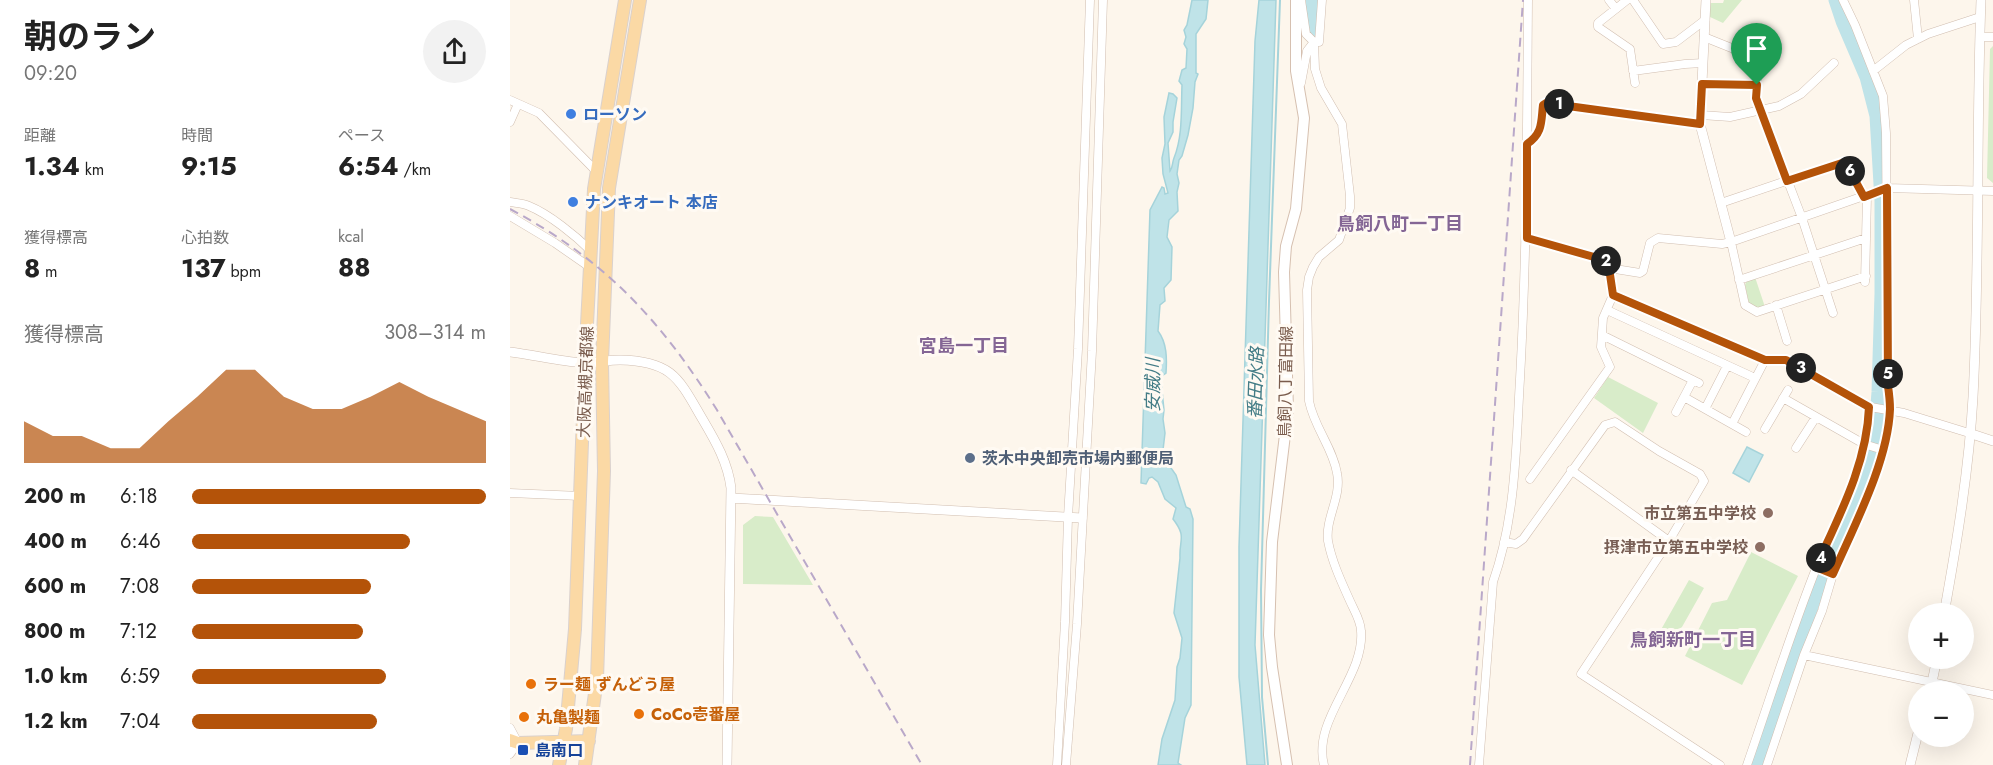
<!DOCTYPE html>
<html lang="ja">
<meta charset="utf-8">
<style>
:root{--surface:#fff;--page:#f2f2f2;--text:#222;--muted:#767676;--accent:#b45309}
body{margin:0;font-family:Jost,"Noto Sans JP",sans-serif;background:var(--page);color:var(--text);height:100vh;display:flex;flex-direction:column;font-size:22px;white-space:nowrap}
*{box-sizing:border-box;margin:0}
p{font-size:20px;color:var(--muted)}
.icon{flex:none;width:33px;height:33px;fill:none;stroke:currentColor;stroke-width:2;stroke-linecap:round;stroke-linejoin:round}
.map{position:relative;flex:1;overflow:hidden}
.side{display:flex;flex-direction:column;background:var(--surface);width:510px}
.side>*{flex:none}
.buttons{position:absolute;left:1398px;top:603px;display:grid;gap:12px}
.buttons a{display:grid;place-items:center;width:66px;height:66px;border-radius:50%;background:var(--surface);box-shadow:0 6px 24px #0002;font-size:30px}
.pin{position:absolute;display:grid;place-items:center;width:51px;height:51px;color:#fff;margin:-62px -26px;border-radius:50% 50% 50% 0;rotate:-45deg;box-shadow:0 0 6px #0007}
.pin .icon{rotate:45deg}
.km{position:absolute;width:30px;height:30px;margin:-15px;border-radius:50%;background:#222;color:#fff;font-size:16px;line-height:30px;text-align:center}
.round{display:grid;place-items:center;flex:none;width:63px;height:63px;border-radius:32px;background:var(--page)}
.summary{display:flex;align-items:center;justify-content:space-between;height:102px;padding:0 24px}
h1{font-size:33px;font-weight:700;line-height:45px}
.figures{display:grid;grid-template-columns:repeat(3,1fr);gap:9px;height:102px;padding:6px 24px}
.figures div{display:grid;align-content:center}
.figures b{font-size:26px;font-weight:700}
.figures small{font-size:16px;font-weight:400}
.figures p{font-size:16px}
.chart{height:168px;padding:12px 24px}
.chart p{display:flex;justify-content:space-between}
.chart svg{width:100%;height:108px;margin-top:6px;fill:var(--accent);opacity:.7}
ul{padding:0 24px;list-style:none;font-size:20px}
li{display:grid;grid-template-columns:96px 72px 1fr;align-items:center;height:45px}
li i{height:15px;border-radius:8px;background:var(--accent)}
main{display:flex;flex:1;min-height:0}
.map>svg:first-child{display:block}
.green{fill:#d8ecc9}
.water{fill:#bfe3e8;stroke:#a5d3da;stroke-width:1.5}
.lines{fill:none;stroke-linecap:round;stroke-linejoin:round}
.stream{stroke:#a5d3da;stroke-width:2}
.river{stroke:#bfe3e8;stroke-width:15}
.minor-casing{stroke:#d1beb0;stroke-width:9}
.tertiary-casing{stroke:#d1beb0;stroke-width:10}
.secondary-casing{stroke:#d6c0b0;stroke-width:12}
.primary-casing{stroke:#dad1cd;stroke-width:14}
.minor{stroke:#fff;stroke-width:8}
.tertiary{stroke:#fff;stroke-width:9}
.secondary{stroke:#fff;stroke-width:10}
.primary{stroke:#fbd9a5;stroke-width:12}
.rail{stroke:#b9a8c9;stroke-width:2;stroke-dasharray:9 6;stroke-linecap:butt}
.route-casing{stroke:#fff;stroke-width:12}
.route{stroke:#b45309;stroke-width:8}
.shop-dot{fill:#3f7fe0;stroke:#fffaf3;stroke-width:2}
.service-dot{fill:#5c6f8a;stroke:#fffaf3;stroke-width:2}
.education-dot{fill:#8d6e63;stroke:#fffaf3;stroke-width:2}
.food-dot{fill:#e8710a;stroke:#fffaf3;stroke-width:2}
.transit-dot{fill:#1a4fb4;stroke:#fffaf3;stroke-width:2}
.labels{text-anchor:middle;stroke-width:6;stroke-linejoin:round;paint-order:stroke}
.shop-label{font-size:16px;font-weight:bold;fill:#366cbe;stroke:#fffaf3;text-anchor:start}
.street-label{font-size:16px;fill:#7a5c4d;stroke:#fffaf3}
.service-label{font-size:16px;font-weight:bold;fill:#4e5e75;stroke:#fffaf3;text-anchor:start}
.education-label{font-size:16px;font-weight:bold;fill:#785e54;stroke:#fffaf3;text-anchor:end}
.food-label{font-size:16px;font-weight:bold;fill:#c56008;stroke:#fffaf3;text-anchor:start}
.transit-label{font-size:16px;font-weight:bold;fill:#164399;stroke:#fffaf3;text-anchor:start}
.neighbourhood-label{font-size:18px;font-weight:bold;fill:#846695;stroke:#fffaf3}
.water-label{font-size:18px;font-style:italic;fill:#437c86;stroke:#fffaf3}
</style>
<main>
<section class="side">
<div class="summary"><div><h1>朝のラン</h1><p>09:20</p></div><a class="round"><svg class="icon" aria-label="share" viewBox="0 0 24 24"><path d="M12 15V3M7 8l5-5 5 5M5 13v7h14v-7"/></svg></a></div>
<div class="figures">
<div><p>距離</p><b>1.34<small> km</small></b></div>
<div><p>時間</p><b>9:15</b></div>
<div><p>ペース</p><b>6:54<small> /km</small></b></div>
</div>
<div class="figures">
<div><p>獲得標高</p><b>8<small> m</small></b></div>
<div><p>心拍数</p><b>137<small> bpm</small></b></div>
<div><p>kcal</p><b>88</b></div>
</div>
<div class="chart"><p><span>獲得標高</span>308–314 m</p>
<svg viewBox="0 0 160 44" preserveAspectRatio="none"><path d="M0 44V27L10 33L20 33L30 38L40 38L50 27L60 17L70 6L80 6L90 17L100 22L110 22L120 17L130 11L140 17L150 22L160 27V44z"/></svg>
</div>
<ul>
<li><b>200 m</b>6:18<i style="width:100%"></i></li>
<li><b>400 m</b>6:46<i style="width:74%"></i></li>
<li><b>600 m</b>7:08<i style="width:61%"></i></li>
<li><b>800 m</b>7:12<i style="width:58%"></i></li>
<li><b>1.0 km</b>6:59<i style="width:66%"></i></li>
<li><b>1.2 km</b>7:04<i style="width:63%"></i></li>
</ul>
</section>
<div class="map">
<svg width="1483" height="765" viewBox="0 0 1483 765">
<rect width="100%" height="100%" fill="#fdf6ec"/>
<path class="green" d="M1214,0H1232L1213,23L1200,17V3H1213Z
M1483,46V183L1477,178L1480,49Z
M1245,277L1255,307L1249,309L1239,304L1235,285L1237,280Z
M1098,377L1148,403L1133,433L1084,398Z
M245,516L263,517L303,585L233,584V525Z
M1241,552L1288,576L1232,685L1175,656L1202,603L1217,600Z
M1179,580L1194,588L1159,650L1144,642Z"/>
<path class="water" d="M682,0H698L696,19L686,34V73L688,74L685,82L683,108L678,135L672,156L669,160L667,174L669,183L667,192L668,211L659,220L657,237L662,247L661,280L654,288L655,301L650,305L648,331C657,343 657,358 656,373L652,376L651,381L654,410L653,419L655,433L653,450L656,461L666,475L676,507L680,509L683,519L681,705L675,718L668,763L671,765H648L652,739L665,700L667,667L670,658L672,638L664,613L670,558C669,539 677,537 663,519L666,508L655,499L648,482L642,477L639,478L636,484L631,483L640,210L652,187L654,188L655,194L658,193L653,174L652,158L655,144L654,117L659,93L663,94L667,98L663,122V132L658,143L660,171C663,167 662,163 664,158C673,136 671,109 672,85L669,81L672,70L676,68L677,49L674,44L676,37L674,30L677,25Z
M749,0H766L745,645L755,765H737L729,677V547L745,41Z
M1237,447L1253,455L1239,482L1223,473Z"/>
<g class="lines">
<path class="stream" d="M758,765L752,697L751,590L759,301L770,0"/>
<path class="river" d="M802,33L803,0
M1245,765L1317,561L1350,485L1361,453L1367,417L1369,392L1372,294V201L1367,116L1357,77L1333,21L1326,0"/>
<g class="minor-casing">
<path id="minor" d="M791,0L796,34L804,42L805,69L811,88L832,124L840,196V208L829,240L809,257L803,267L799,277L797,290L799,401C804,427 823,448 827,473C832,497 815,518 818,541C822,562 831,581 840,601C844,610 851,621 851,631C855,677 802,719 814,765
M1099,0L1106,9
M1117,0L1088,23V27L1120,49L1125,83
M1123,0L1153,44L1166,42L1195,20
M1404,0L1408,39
M1194,37L1249,59L1246,98L1292,218L1323,313
M1470,37H1483
M1123,71L1175,64L1193,63
M1363,71L1396,45L1418,34L1470,17
M791,83L797,51L804,42H809L812,0
M1192,84L1247,85
M0,100L29,113L86,171
M1191,115L1220,117L1269,106L1291,94L1324,63
M0,122L8,104
M1017,144C1033,133 1031,122 1033,105L1036,103L1190,124
M0,202C6,203 13,203 19,206C39,214 66,236 81,251
M1211,203L1335,161L1354,197
M0,216L45,243L81,268
M1017,238L1098,261L1103,295L1093,318L1091,347L1100,367L1020,479
M1221,242L1235,305L1247,312L1356,276
M1099,268L1130,273L1133,271L1140,243L1148,238L1212,244L1221,242L1377,188L1483,191
M1229,280L1356,238
M1355,282L1357,196
M1103,295L1255,360H1276L1282,363L1355,406L1394,413L1459,433
M1266,305L1277,341
M1097,310L1245,378
M1092,335L1189,383
M1174,397L1236,432
M1273,398L1354,444L1373,450
M1195,409L1217,366
M1166,412L1183,380
M1222,424L1255,360
M1255,429L1278,390
M1286,448L1306,417
M1061,470L1159,541
M0,493L70,496
M994,542L1006,544L1013,539L1095,425L1105,422L1149,451L1190,474L1194,481L1159,541L1071,674L1210,765
M1306,567L1323,574
M1294,655L1483,695
M0,728L8,743L0,754
M547,765L555,622L558,517L568,349L580,0
M556,765L567,624L582,351L593,0
M969,765L983,582C1006,517 1006,446 1010,379C1017,253 1017,126 1018,0
M1237,765C1260,699 1281,631 1307,566C1328,514 1356,465 1359,407
M1257,765L1294,655L1312,611L1323,574L1360,487L1373,450L1380,409L1378,386L1376,133L1373,96L1345,25L1333,0"/>
</g>
<g class="tertiary-casing">
<path id="tertiary" d="M1196,0L1190,124L1221,242
M0,352C24,355 49,361 73,363C86,363 98,360 110,360C163,361 169,379 193,420C206,442 218,463 221,488L217,765
M1459,433L1483,441
M221,498L572,518
M1434,614C1447,542 1459,469 1463,397C1470,265 1466,132 1471,0
M1420,692L1427,658
M1400,765L1408,733"/>
</g>
<g class="secondary-casing">
<path id="secondary" d="M777,765L762,667L759,635L762,542L778,410L774,272L776,246L786,209L794,118L786,71V0"/>
</g>
<g class="primary-casing">
<path id="primary" d="M0,740L8,743L79,741
M49,765L56,729L65,629L75,363L84,189L115,0
M75,765L87,679L94,471L92,362L99,188L130,0"/>
</g>
<use href="#minor" class="minor"/>
<use href="#tertiary" class="tertiary"/>
<use href="#secondary" class="secondary"/>
<use href="#primary" class="primary"/>
<path class="rail" d="M0,209C94,259 151,320 207,410L412,765
M960,765L1013,0"/>
</g>
<g class="lines">
<g class="route-casing">
<path id="route" d="M1192,84L1247,85L1246,98L1277,181L1335,162L1354,197L1377,188L1378,386C1379,393 1380,401 1380,409C1378,462 1344,526 1323,574L1306,567C1329,516 1357,464 1359,407L1276,360H1255L1103,295L1098,261L1017,238V144C1033,133 1031,122 1033,105L1036,103L1190,124Z"/>
</g>
<use href="#route" class="route"/>
</g>
<g class="shop-dot">
<circle cx="61" cy="114" r="6"/>
<circle cx="63" cy="202" r="6"/>
</g>
<circle class="service-dot" cx="460" cy="458" r="6"/>
<g class="education-dot">
<circle cx="1258" cy="513" r="6"/>
<circle cx="1250" cy="547" r="6"/>
</g>
<g class="food-dot">
<circle cx="21" cy="684" r="6"/>
<circle cx="129" cy="714" r="6"/>
<circle cx="14" cy="717" r="6"/>
</g>
<rect class="transit-dot" x="7" y="744" width="12" height="12" rx="3"/>
<g class="labels">
<g class="shop-label">
<text x="73" y="120">ローソン</text>
<text x="75" y="208">ナンキオート 本店</text>
</g>
<g class="street-label">
<text transform="translate(75 382) rotate(-88)" y="6">大阪高槻京都線</text>
<text transform="translate(775 382) rotate(-89)" y="6">鳥飼八丁富田線</text>
</g>
<g class="service-label">
<text x="472" y="464">茨木中央卸売市場内郵便局</text>
</g>
<g class="education-label">
<text x="1246" y="519">市立第五中学校</text>
<text x="1238" y="553">摂津市立第五中学校</text>
</g>
<g class="food-label">
<text x="33" y="690">ラー麺 ずんどう屋</text>
<text x="141" y="720">CoCo壱番屋</text>
<text x="26" y="723">丸亀製麺</text>
</g>
<g class="transit-label">
<text x="25" y="756">島南口</text>
</g>
<g class="neighbourhood-label">
<text x="890" y="230">鳥飼八町一丁目</text>
<text x="454" y="352">宮島一丁目</text>
<text x="1183" y="646">鳥飼新町一丁目</text>
</g>
<g class="water-label">
<text transform="translate(746 383) rotate(-88)" y="6">番田水路</text>
<text transform="translate(643 385) rotate(-90)" y="6">安威川</text>
</g>
</g>
</svg>
<div class="buttons">
<a>+</a>
<a>−</a>
</div>
<div class="pin" style="left:1247px;top:85px;background:#1e9e55"><svg class="icon" aria-label="arrive" viewBox="0 0 24 24"><path d="M6 21V4h12l-3 4 3 4H6"/></svg></div>
<b class="km" style="left:1049px;top:104px">1</b>
<b class="km" style="left:1096px;top:261px">2</b>
<b class="km" style="left:1291px;top:368px">3</b>
<b class="km" style="left:1311px;top:558px">4</b>
<b class="km" style="left:1378px;top:374px">5</b>
<b class="km" style="left:1340px;top:171px">6</b>
</div>
</main>
